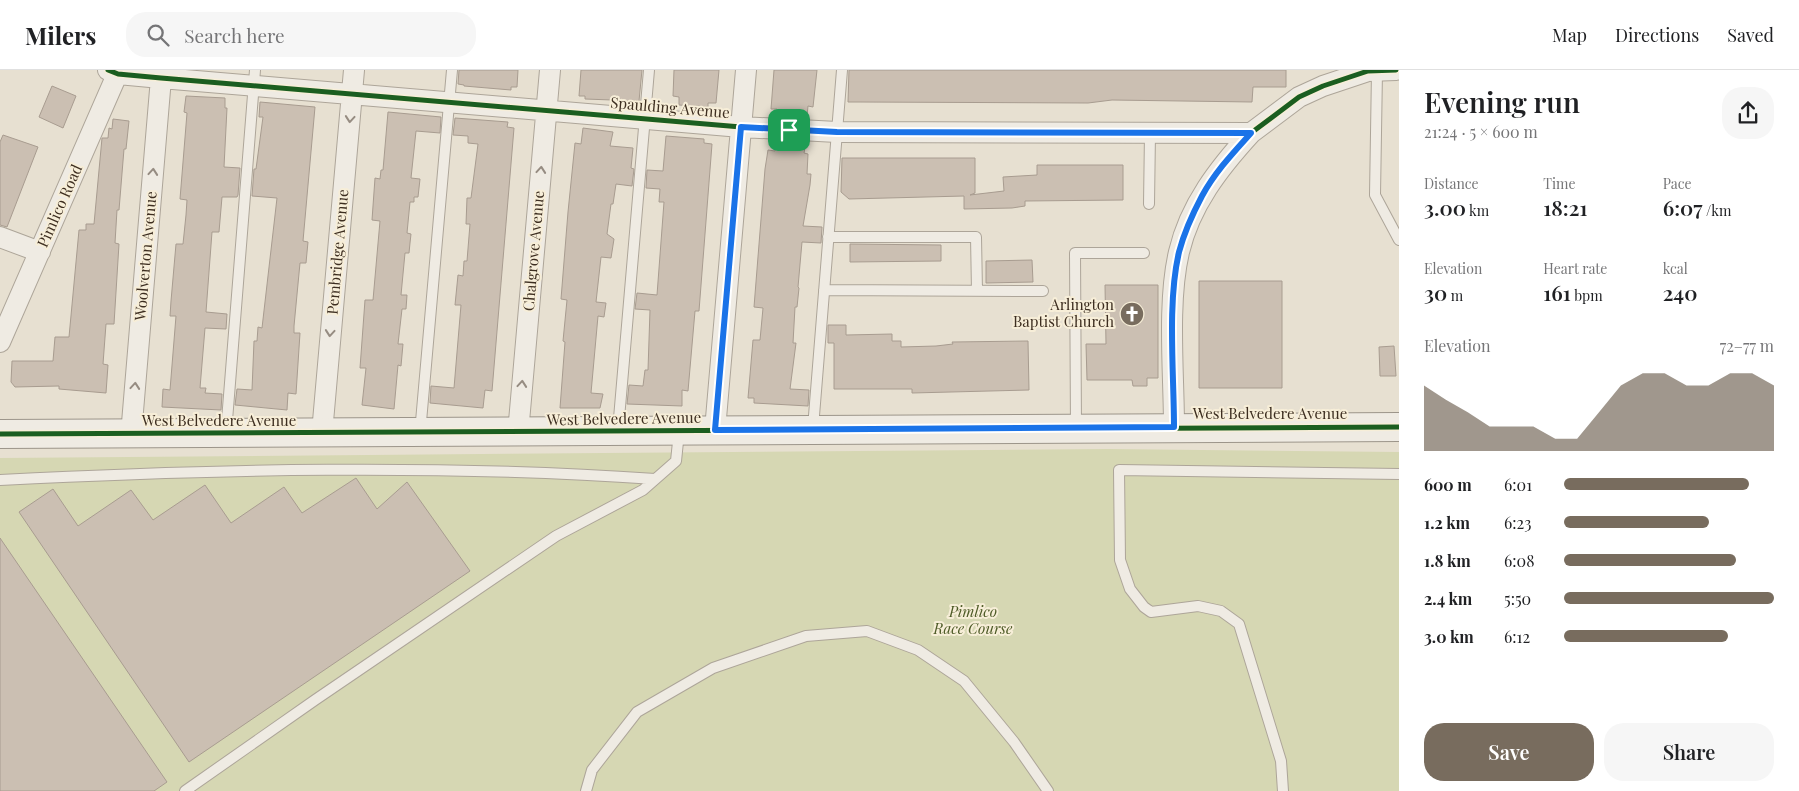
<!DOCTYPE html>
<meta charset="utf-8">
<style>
:root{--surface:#fff;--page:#f6f6f6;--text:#202124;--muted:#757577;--line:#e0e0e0;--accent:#786c5e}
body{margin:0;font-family:"Playfair Display",serif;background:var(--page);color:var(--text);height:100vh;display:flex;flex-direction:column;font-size:19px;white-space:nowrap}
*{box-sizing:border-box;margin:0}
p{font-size:16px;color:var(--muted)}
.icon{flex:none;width:28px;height:28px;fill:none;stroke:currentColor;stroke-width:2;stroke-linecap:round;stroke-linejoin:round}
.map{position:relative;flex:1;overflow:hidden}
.drawer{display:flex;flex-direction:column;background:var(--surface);width:400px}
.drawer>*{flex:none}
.pin{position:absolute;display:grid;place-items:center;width:42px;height:42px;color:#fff;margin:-21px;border-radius:10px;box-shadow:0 2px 8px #0006}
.round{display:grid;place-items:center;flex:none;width:52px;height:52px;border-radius:20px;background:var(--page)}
.headline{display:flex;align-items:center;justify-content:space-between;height:85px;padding:0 25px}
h1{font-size:28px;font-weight:600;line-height:38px}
.stats{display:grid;grid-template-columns:repeat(3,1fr);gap:8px;height:85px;padding:5px 25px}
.stats div{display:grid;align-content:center}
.stats b{font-size:21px;font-weight:600}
.stats small{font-size:14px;font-weight:400}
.stats p{font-size:14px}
.chart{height:140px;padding:10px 25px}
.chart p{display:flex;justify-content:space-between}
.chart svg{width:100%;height:90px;margin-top:5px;fill:var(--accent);opacity:.7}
.cta{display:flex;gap:10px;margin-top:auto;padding:10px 25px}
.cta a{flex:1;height:58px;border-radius:20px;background:var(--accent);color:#fff;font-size:20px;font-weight:600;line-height:58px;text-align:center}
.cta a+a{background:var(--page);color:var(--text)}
ul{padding:0 25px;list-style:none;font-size:16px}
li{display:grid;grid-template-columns:80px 60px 1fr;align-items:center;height:38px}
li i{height:12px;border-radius:6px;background:var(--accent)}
header{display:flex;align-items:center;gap:30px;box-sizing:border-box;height:70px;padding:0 25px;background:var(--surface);border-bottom:1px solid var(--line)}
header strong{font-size:24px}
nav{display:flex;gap:28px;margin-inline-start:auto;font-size:18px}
.search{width:350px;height:45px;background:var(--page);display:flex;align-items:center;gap:12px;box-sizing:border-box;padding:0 18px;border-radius:20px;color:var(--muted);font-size:19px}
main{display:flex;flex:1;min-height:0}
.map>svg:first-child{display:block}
.green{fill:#d6d7b3}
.building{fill:#cbbfb2;stroke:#a89c90}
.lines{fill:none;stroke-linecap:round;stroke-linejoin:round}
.service-casing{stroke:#ada599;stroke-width:12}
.minor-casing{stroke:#ada599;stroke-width:22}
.secondary-casing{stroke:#9c958a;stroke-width:30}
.service{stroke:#efebe3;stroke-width:10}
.minor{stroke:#efebe3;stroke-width:20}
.secondary{stroke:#efebe3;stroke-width:28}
.cycleway-casing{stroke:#f7eed8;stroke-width:8}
.cycleway{stroke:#1b5e20;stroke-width:5}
.oneway{stroke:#968c82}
.route-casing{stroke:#fff;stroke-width:10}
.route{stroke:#1a73e8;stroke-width:6}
.labels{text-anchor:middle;stroke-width:4;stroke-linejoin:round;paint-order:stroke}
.street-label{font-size:15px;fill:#3d2e20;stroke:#f7eed8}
.poi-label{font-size:15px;fill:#3d2e20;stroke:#f7eed8;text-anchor:end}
.park-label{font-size:15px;font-style:italic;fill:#4d5a26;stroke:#f7eed8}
</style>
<header>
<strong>Milers</strong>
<div class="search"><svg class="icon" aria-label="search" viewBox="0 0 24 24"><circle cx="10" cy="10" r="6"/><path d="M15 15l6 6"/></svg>Search here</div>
<nav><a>Map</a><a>Directions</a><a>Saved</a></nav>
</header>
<main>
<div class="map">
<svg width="1399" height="721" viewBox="0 0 1399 721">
<rect width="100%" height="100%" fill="#e7e0d1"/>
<path class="green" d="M1108,379L1399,382V721H0V388Z"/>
<path class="building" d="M459,0H518L517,17H511V20L464,16V15L458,14Z
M581,0H642L639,31L585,29V26H579Z
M674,0H719L716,33H708V37L679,35V27L673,26Z
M774,0H817L813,37L808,36L807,46L777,43V39H771Z
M849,0H1286V17H1253L1252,32L1112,30L1088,33L859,32H848Z
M52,16L76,26L63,58L39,47Z
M186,26L225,28V38H227L224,97L240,98L238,125L237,127H222L219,162H212L206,242L227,244L226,259L205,258L200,318H206L205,323L222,324L221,340L162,337L163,319L170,320L176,246H170L171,231L176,174H183L186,145L187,130L180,129L187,43L184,42Z
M260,32L315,37L303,171L308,172L306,193H300L294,256V263H300L296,324L288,323L287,340L235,335L237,319L252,320L254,271H257L258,257L262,258L277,128L252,126L254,99H256L263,47H259Z
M388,42L441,47L440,63L416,61L411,108L420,109L418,127H414V132H410L407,163L411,164L410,173L409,183H405L401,225H407L406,239H402L398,274H403L401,296L398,295L394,339L362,335L366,298H360L365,230H373L380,151L372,150L375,108L380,109L381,100H383Z
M455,48L508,52L507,57L514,58L492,321L485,320L483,338L430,333L431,316L454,318L461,235H455L458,205L463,206L464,191H467L470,154H466L467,128H471L478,74L468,73V66L453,65Z
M113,49L129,51L126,79H124L119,140H117L115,173L119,174L114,254H106L103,294L108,295L106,323L59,319V316L15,317L11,312L12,291H53L55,267H69L79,160H86V154H94L102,68H108L109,58L112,59Z
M583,58L613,62L610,76L633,78L631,98L634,99L632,116L616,114L613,134H611L607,164L614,169L611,188L601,187L596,232L606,233L604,247L598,246L591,323L603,324L600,338H560L565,272L563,271L567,230L561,229L568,142L575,73L581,74Z
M3,65L38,77L7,157L0,155V72Z
M666,66L704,69V73L712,74L699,241H695L688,321L682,320V336L627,334L629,315L643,316L645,300H648L650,240L635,239L637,223L657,225L664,132H659L660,119L646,118L647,100L663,101Z
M776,75L805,78L804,83L808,84L807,104H811L810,115L803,156L822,157L821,173L802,172L798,217L799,218L797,237H795L793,273H796L790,319L809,320L808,336L754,333V328H748L753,270H760L763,238L754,237L765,99L768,80L775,81Z
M842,88H975V123L970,125L1004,121L1003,107L1037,105V95H1123V130L1025,131V136L1012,138L964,139V126L849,129L841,122Z
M850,174L941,175V191L850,192Z
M1032,190L1033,212L986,213V191Z
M1199,211H1282V318H1199Z
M1105,215H1158V308H1147V316H1133L1132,310H1087L1086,274H1106Z
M828,255H846V265L892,264V271H901V277L936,276L953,274L952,272L1028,271L1029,320L912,323V319H834V273H828Z
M1394,276L1396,306H1380L1379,277Z
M356,408L377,439L407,412L470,501L189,692L19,442L53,419L78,456L131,420L153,450L205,415L231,453L284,417L302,443Z
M0,468L167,712L154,721H0Z"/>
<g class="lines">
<g class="service-casing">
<path id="service" d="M1377,1L1375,125L1399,170
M1149,134L1150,63
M828,167H976L977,221
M824,220L1043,221
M1076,357L1075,183H1144
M813,358L842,0
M618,360L649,0
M226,363L255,0
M420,363L452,0
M0,410C218,399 437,394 655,409
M185,721L315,630L556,466L643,420L676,391L679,362
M586,721L592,700L637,642L713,598L806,566L867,561L918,580L964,611L1014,672L1048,721
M1283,721L1281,691L1239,554L1221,541L1198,536L1151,542L1144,537L1130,519L1120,490L1119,400L1399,404"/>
</g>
<g class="minor-casing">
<path id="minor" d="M108,0L118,4L161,8L741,57L837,62L1251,63L1299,27L1323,16L1368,1L1396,0
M0,167L40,182
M0,272L119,0
M1174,357C1174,304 1167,233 1179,182C1190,135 1219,98 1251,63
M715,360L746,0
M322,363L354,0
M518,363L550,0
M131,365L161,8"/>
</g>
<g class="secondary-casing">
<path id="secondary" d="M0,364C466,365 933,356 1399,357"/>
</g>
<use href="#service" class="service"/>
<use href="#minor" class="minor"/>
<use href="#secondary" class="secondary"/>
<g class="cycleway-casing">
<path id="cycleway" d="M108,0L118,4L161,8L741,57L837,62L1251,63L1299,27L1323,16L1368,1L1396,0
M0,364C466,365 933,356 1399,357"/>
</g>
<use href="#cycleway" class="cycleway"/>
</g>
<defs><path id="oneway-chevron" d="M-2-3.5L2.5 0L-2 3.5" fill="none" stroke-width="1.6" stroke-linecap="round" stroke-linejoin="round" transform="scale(1.25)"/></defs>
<g class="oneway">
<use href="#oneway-chevron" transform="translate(350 49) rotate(95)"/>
<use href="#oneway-chevron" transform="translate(541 100) rotate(-85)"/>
<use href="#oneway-chevron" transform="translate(153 102) rotate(-85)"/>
<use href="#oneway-chevron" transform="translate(330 263) rotate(95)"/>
<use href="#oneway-chevron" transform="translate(522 314) rotate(-85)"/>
<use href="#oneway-chevron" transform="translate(135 316) rotate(-85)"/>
</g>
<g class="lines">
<g class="route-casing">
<path id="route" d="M741,57L837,62L1251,63C1233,83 1215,102 1202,126C1193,143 1184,163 1179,182C1167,233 1174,303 1174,357L715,360Z"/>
</g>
<use href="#route" class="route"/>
</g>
<defs>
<g id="church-disc" transform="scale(1.25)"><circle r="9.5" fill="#786c5e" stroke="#f7eed8"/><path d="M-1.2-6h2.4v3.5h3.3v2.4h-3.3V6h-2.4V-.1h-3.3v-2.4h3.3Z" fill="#fff"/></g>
</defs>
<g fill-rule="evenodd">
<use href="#church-disc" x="1132" y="244"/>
</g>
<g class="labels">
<g class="street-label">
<text transform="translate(670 38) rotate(5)" y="5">Spaulding Avenue</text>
<text transform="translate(60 136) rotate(-66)" y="5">Pimlico Road</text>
<text transform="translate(534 181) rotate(-85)" y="5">Chalgrove Avenue</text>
<text transform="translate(338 182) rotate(-85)" y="5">Pembridge Avenue</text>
<text transform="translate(146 186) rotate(-85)" y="5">Woolverton Avenue</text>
<text x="1270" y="349">West Belvedere Avenue</text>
<text transform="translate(624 349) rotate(-1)" y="5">West Belvedere Avenue</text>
<text x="219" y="356">West Belvedere Avenue</text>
</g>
<g class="poi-label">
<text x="1114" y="240">Arlington<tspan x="1114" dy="17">Baptist Church</tspan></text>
</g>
<g class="park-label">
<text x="973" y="547">Pimlico<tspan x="973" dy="17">Race Course</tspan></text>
</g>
</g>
</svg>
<div class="pin" style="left:789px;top:60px;background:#1e9e55"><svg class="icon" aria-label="arrive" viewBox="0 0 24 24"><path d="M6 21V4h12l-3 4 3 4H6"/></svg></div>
</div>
<section class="drawer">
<div class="headline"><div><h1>Evening run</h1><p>21:24 · 5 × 600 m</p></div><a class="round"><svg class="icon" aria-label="share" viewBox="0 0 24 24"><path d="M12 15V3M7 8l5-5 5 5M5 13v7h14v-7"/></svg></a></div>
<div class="stats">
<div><p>Distance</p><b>3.00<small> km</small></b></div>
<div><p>Time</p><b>18:21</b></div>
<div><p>Pace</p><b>6:07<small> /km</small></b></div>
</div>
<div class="stats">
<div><p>Elevation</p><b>30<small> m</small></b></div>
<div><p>Heart rate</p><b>161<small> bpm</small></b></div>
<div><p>kcal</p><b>240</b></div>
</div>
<div class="chart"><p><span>Elevation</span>72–77 m</p>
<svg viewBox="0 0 160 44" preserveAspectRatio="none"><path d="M0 44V12L10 19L20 25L30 32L40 32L50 32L60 38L70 38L80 25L90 12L100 6L110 6L120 12L130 12L140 6L150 6L160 12V44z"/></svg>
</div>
<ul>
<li><b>600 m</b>6:01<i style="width:88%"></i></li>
<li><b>1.2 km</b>6:23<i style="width:69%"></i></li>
<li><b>1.8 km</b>6:08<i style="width:82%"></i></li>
<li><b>2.4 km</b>5:50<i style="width:100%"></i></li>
<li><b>3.0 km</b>6:12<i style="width:78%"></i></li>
</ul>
<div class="cta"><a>Save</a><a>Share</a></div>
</section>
</main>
